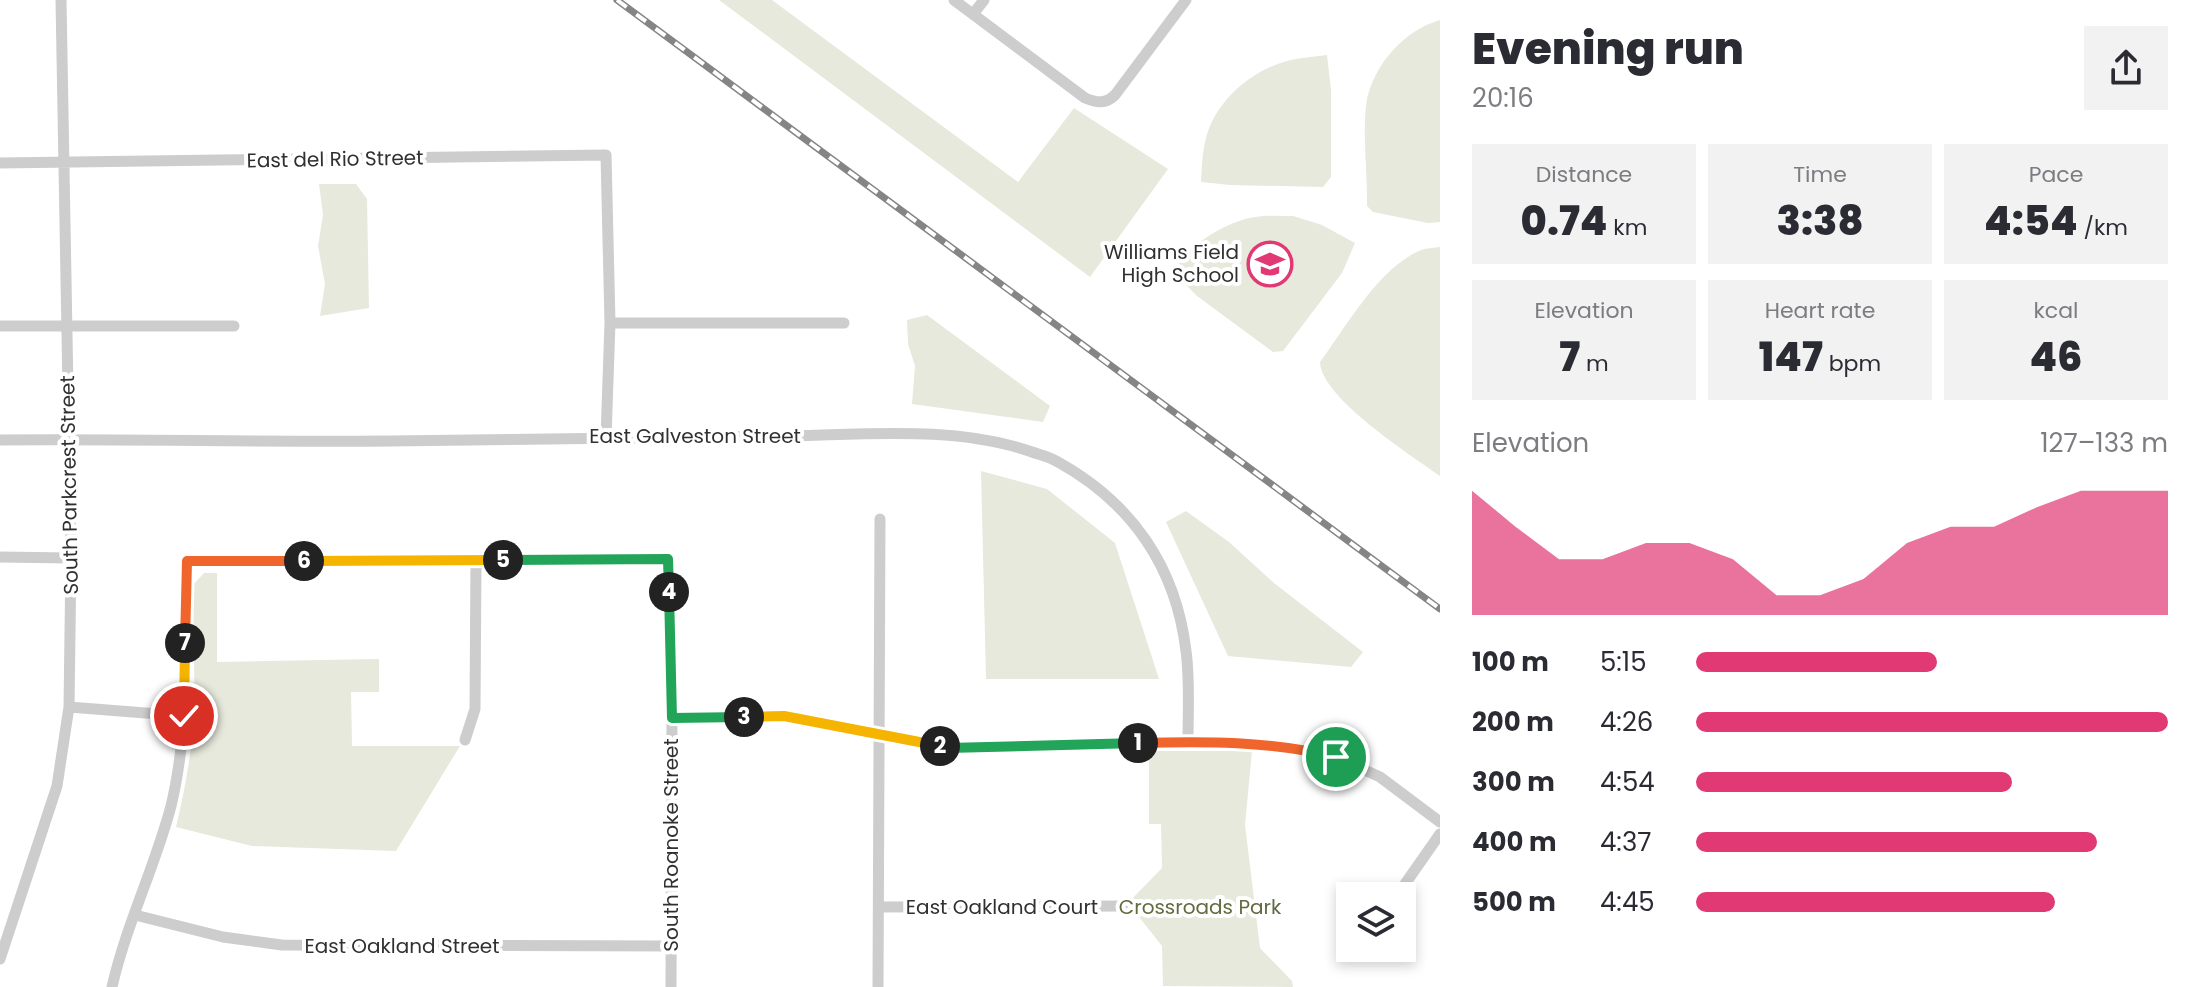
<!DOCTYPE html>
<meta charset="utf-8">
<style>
:root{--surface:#fff;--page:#f2f2f3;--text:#2b2b33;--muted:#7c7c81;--accent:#e03974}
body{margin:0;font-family:Poppins,sans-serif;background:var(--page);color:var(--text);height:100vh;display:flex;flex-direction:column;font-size:30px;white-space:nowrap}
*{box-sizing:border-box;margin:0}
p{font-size:26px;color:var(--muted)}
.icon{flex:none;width:44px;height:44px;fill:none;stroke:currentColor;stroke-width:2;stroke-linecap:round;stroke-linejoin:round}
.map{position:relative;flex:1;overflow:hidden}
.sheet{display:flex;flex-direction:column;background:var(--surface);width:760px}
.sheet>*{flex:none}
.fabs{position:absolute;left:1336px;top:882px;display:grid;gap:16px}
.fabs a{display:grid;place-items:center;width:80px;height:80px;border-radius:0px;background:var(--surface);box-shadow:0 4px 12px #0003;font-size:40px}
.pin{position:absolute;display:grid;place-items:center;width:68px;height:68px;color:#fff;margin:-34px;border:4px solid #fff;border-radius:50%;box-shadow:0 2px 8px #0007}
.km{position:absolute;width:40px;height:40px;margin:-20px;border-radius:50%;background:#222;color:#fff;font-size:22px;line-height:40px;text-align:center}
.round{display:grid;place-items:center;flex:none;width:84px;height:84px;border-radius:0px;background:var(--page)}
.summary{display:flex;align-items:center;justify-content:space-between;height:136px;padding:0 32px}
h1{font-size:44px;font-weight:800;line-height:60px}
.metrics{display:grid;grid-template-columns:repeat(3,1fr);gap:12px;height:136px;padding:8px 32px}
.metrics div{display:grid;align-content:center;border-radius:0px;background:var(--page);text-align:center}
.metrics b{font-size:40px;font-weight:800}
.metrics small{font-size:22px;font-weight:400}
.metrics p{font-size:22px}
.chart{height:224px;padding:16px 32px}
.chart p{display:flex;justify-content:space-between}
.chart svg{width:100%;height:144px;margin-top:8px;fill:var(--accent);opacity:.7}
ul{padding:0 32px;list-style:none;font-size:26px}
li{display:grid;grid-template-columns:128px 96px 1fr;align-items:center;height:60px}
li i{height:20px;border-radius:10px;background:var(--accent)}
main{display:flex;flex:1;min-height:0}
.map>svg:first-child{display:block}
.green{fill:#e7e9dc}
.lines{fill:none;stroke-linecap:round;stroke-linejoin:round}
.street{stroke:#cdcdcd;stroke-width:11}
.rail-casing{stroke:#858585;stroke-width:7}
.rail{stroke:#fff;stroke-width:4;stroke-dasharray:12;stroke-linecap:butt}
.split-1-casing{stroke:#fff;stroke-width:16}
.split-2-casing{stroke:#fff;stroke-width:16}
.split-3-casing{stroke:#fff;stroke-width:16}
.split-4-casing{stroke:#fff;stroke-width:16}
.split-5-casing{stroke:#fff;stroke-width:16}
.split-6-casing{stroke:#fff;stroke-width:16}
.split-7-casing{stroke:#fff;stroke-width:16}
.split-8-casing{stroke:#fff;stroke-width:16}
.split-1{stroke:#f0652b;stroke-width:10}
.split-2{stroke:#22a559;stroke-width:10}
.split-3{stroke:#f5b400;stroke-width:10}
.split-4{stroke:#22a559;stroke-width:10}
.split-5{stroke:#22a559;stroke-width:10}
.split-6{stroke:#f5b400;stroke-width:10}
.split-7{stroke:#f0652b;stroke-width:10}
.split-8{stroke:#f5b400;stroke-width:10}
.labels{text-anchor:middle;stroke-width:8;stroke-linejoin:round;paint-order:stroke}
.street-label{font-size:20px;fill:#303030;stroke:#fff}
.poi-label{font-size:20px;fill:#303030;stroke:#fff;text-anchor:end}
.park-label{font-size:20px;fill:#606b3e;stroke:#fff}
</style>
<main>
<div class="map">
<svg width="1440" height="987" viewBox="0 0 1440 987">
<rect width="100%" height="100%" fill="#fff"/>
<path class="green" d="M719,0H772L1018,182L1074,108L1168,169L1090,277Z
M1440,20V222L1428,223L1373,212L1367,206V198C1367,169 1362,126 1367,99C1375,63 1405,30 1440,20Z
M1327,55L1331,90V177L1323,187L1230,185L1201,182C1202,168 1202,152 1206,138C1215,104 1245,76 1278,64C1293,58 1311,57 1327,55Z
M319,184H356L367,199L369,308L320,316L325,284L318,246L323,215Z
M1293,216L1322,225L1355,243L1342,273L1283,351L1273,352L1197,296L1174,273C1185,246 1227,221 1255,217C1267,215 1281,216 1293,216Z
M1440,247V476C1411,455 1321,398 1320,362C1347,326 1378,268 1421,250C1427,248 1434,248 1440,247Z
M927,315L1050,406L1043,422L912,404L915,366L908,344L907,320Z
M981,471L1047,489L1115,543L1159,679H986Z
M1186,511L1229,542L1274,583L1363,652L1351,667L1228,656L1166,522Z
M204,573H217V662L379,659V692H351L352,746H460L396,851L252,846L176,827C184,793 191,758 193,723C196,678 193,632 192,586Z
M1149,751H1252L1245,825L1260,948L1292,981L1293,987L1163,986L1162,946L1128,903L1162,868L1161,824H1149Z"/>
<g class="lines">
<path class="street" d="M954,0L1085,98C1097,103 1106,104 1115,95L1186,0
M973,14L984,0
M0,163L606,155L610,323L606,437
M610,323H844
M0,326H234
M0,440C130,439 261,442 391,441C522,440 652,437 783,436C863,435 955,425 1032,452C1041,455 1050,457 1058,462C1132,503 1176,567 1186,651C1190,680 1188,712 1188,741
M0,557L71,558
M69,707L184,716
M672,718L784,716L948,748L1188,741L1252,743L1298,748L1336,757L1380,777L1440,822
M465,740L475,709L476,560
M1350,892L1359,896
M1394,896L1398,894L1440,834
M879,907L1125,906
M135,915L223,937L282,945L671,946
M0,959L57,786L69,707L71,558L61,0
M112,987C126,925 155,867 171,806C190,727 185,642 187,561L668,559L672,718L671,987
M878,987L880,519"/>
<g class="rail-casing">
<path id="rail" d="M617,0L1440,609"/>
</g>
<use href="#rail" class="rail"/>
</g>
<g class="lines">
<g class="split-1-casing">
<path id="split-1" d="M1138,743C1206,741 1269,741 1336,757"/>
</g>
<g class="split-2-casing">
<path id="split-2" d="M940,746L948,748L1138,743"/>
</g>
<g class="split-3-casing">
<path id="split-3" d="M744,717L784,716L940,746"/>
</g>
<g class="split-4-casing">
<path id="split-4" d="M669,592L672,718L744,717"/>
</g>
<g class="split-5-casing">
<path id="split-5" d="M503,560L668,559L669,592"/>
</g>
<g class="split-6-casing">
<path id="split-6" d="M304,561L503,560"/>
</g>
<g class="split-7-casing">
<path id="split-7" d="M185,643L187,561H304"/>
</g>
<g class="split-8-casing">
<path id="split-8" d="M184,716L185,643"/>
</g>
<use href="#split-1" class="split-1"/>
<use href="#split-2" class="split-2"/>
<use href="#split-3" class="split-3"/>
<use href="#split-4" class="split-4"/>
<use href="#split-5" class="split-5"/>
<use href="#split-6" class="split-6"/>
<use href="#split-7" class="split-7"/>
<use href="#split-8" class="split-8"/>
</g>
<defs>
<g id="school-ring" transform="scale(2.3)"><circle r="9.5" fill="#fff" stroke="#e03974" stroke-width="1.5"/><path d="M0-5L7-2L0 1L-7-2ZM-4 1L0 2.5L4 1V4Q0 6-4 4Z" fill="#e03974"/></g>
</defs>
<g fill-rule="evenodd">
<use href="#school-ring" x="1270" y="264"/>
</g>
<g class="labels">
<g class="street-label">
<text transform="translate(335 159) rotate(-1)" y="7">East del Rio Street</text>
<text x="695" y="443">East Galveston Street</text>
<text transform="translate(69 485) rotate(-91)" y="7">South Parkcrest Street</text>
<text transform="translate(671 845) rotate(-90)" y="7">South Roanoke Street</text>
<text x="1002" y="914">East Oakland Court</text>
<text x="402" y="953">East Oakland Street</text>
</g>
<g class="poi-label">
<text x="1239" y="259">Williams Field<tspan x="1239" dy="23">High School</tspan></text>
</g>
<g class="park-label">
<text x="1200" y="914">Crossroads Park</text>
</g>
</g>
</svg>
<div class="fabs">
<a><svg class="icon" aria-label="layers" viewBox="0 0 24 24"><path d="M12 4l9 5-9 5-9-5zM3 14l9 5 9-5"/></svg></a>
</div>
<div class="pin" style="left:1336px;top:757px;background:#1e9e55"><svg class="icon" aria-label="arrive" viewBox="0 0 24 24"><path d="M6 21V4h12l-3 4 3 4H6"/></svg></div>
<div class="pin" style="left:184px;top:716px;background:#d93025"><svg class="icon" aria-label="check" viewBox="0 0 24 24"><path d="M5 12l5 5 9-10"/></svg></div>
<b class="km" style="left:1138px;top:743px">1</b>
<b class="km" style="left:940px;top:746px">2</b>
<b class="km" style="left:744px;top:717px">3</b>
<b class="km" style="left:669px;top:592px">4</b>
<b class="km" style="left:503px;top:560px">5</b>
<b class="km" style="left:304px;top:561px">6</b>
<b class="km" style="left:185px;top:643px">7</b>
</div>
<section class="sheet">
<div class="summary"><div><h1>Evening run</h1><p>20:16</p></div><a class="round"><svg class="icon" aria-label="share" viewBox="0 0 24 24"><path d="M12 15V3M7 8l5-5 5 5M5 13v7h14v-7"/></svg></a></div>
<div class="metrics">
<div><p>Distance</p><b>0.74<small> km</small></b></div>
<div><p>Time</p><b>3:38</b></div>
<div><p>Pace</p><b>4:54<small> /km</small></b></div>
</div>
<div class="metrics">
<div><p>Elevation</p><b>7<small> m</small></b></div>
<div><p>Heart rate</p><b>147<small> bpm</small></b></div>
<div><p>kcal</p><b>46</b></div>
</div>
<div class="chart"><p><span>Elevation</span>127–133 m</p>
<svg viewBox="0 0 160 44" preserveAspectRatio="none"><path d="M0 44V6L10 17L20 27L30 27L40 22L50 22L60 27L70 38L80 38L90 33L100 22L110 17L120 17L130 11L140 6L150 6L160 6V44z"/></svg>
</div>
<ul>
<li><b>100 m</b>5:15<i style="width:51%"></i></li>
<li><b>200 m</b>4:26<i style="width:100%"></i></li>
<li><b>300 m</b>4:54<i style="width:67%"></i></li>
<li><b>400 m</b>4:37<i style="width:85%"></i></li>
<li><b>500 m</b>4:45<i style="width:76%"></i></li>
</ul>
</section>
</main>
